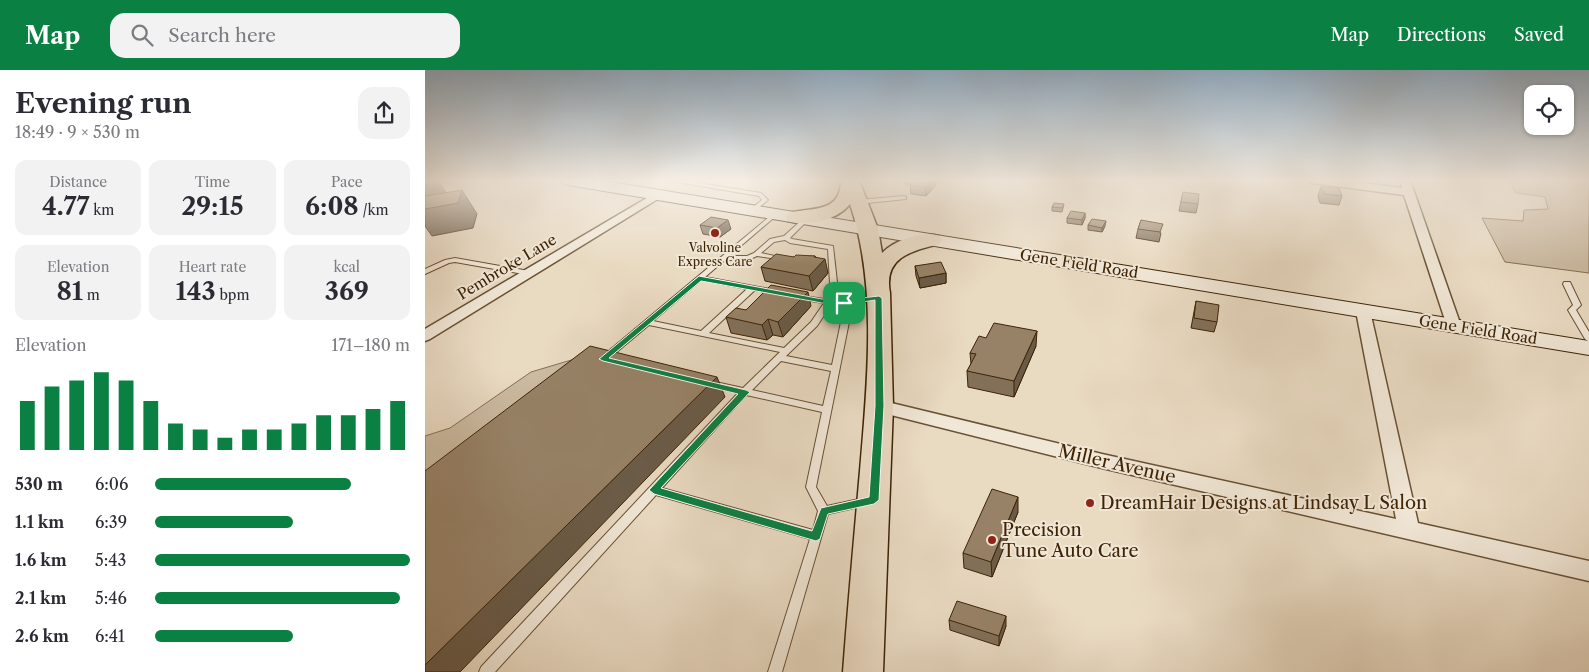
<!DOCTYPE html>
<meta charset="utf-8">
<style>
:root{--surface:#fff;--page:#f2f2f3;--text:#2b2b33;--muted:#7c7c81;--accent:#0b8043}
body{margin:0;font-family:"Libre Caslon Text",serif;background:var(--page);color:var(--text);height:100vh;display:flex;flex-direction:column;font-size:19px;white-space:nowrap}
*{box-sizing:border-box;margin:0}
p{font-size:16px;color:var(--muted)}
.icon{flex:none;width:28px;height:28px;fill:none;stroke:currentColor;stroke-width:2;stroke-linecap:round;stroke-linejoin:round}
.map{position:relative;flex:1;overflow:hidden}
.panel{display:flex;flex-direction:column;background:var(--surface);width:425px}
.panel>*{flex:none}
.buttons{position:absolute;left:1099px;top:15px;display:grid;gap:10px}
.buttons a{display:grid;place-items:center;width:50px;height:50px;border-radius:10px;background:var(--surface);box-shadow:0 1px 4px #0004;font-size:25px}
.pin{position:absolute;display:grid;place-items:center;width:42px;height:42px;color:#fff;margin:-21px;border-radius:10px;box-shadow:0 2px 8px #0006}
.round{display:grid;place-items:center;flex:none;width:52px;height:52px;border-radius:15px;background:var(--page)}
.head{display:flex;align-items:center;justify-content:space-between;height:85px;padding:0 15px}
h1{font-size:28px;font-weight:700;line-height:38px}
.metrics{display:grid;grid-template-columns:repeat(3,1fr);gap:8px;height:85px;padding:5px 15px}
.metrics div{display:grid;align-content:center;border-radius:12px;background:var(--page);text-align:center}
.metrics b{font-size:25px;font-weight:700}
.metrics small{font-size:14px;font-weight:400}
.metrics p{font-size:14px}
.chart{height:140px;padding:10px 15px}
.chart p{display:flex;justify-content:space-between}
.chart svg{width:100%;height:90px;margin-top:5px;stroke:var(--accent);stroke-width:6}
ul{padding:0 15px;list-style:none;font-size:16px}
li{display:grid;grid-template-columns:80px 60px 1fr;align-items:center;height:38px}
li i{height:12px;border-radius:6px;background:var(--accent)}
header{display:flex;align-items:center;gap:30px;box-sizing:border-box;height:70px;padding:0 25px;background:var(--accent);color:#fff}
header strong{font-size:24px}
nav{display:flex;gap:28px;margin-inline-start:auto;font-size:18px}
.search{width:350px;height:45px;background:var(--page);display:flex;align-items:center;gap:12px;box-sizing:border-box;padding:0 18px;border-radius:15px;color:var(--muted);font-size:19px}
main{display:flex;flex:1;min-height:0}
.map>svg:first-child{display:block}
.green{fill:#ccbba2;stroke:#856f54}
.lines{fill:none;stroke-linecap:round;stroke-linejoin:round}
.lane-casing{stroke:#695134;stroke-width:2}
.street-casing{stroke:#695134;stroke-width:3}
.secondary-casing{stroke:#3e2305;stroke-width:2}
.primary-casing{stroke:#3e2305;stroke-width:3}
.lane{fill:#f1e7d7;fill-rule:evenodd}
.street{fill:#f1e7d7;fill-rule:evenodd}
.secondary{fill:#f1e7d7;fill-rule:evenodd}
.primary{fill:#e9dac2;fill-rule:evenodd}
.wall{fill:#827059;stroke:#3e2305}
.shaded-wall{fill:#6a5b48;stroke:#3e2305}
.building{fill:#978267;stroke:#3e2305}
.route{fill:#0b8043;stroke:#fff;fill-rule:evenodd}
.poi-dot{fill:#8f2418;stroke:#f1e7d7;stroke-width:2}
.labels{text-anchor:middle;stroke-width:4;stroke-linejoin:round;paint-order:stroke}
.far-poi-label{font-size:12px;fill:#3e2305;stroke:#f1e7d7}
.street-label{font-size:15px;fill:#3e2305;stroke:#f1e7d7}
.near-street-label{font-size:18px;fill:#3e2305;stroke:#f1e7d7}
.near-poi-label{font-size:18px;fill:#3e2305;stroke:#f1e7d7;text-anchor:start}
</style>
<header>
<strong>Map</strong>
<div class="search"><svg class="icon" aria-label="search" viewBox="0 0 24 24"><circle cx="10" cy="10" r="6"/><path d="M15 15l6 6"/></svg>Search here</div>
<nav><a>Map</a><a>Directions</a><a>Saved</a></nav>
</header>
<main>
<section class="panel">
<div class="head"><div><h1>Evening run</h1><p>18:49 · 9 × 530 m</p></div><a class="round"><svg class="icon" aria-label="share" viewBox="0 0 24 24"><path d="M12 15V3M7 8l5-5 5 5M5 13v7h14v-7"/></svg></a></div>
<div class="metrics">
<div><p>Distance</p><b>4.77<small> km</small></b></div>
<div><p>Time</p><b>29:15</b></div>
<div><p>Pace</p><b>6:08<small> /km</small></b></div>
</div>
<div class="metrics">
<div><p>Elevation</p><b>81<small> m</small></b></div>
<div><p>Heart rate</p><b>143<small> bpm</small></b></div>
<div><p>kcal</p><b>369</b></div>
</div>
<div class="chart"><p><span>Elevation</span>171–180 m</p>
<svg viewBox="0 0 160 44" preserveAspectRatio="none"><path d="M5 44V20M15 44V13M25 44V10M35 44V6M45 44V10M55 44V20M65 44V31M75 44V34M85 44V38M95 44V34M105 44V34M115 44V31M125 44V27M135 44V27M145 44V24M155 44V20"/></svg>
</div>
<ul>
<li><b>530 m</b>6:06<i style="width:77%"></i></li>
<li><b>1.1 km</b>6:39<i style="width:54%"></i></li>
<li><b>1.6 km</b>5:43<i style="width:100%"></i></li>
<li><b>2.1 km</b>5:46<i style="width:96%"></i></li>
<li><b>2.6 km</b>6:41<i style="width:54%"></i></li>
</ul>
</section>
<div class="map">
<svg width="1164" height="602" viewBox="0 0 1164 602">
<rect width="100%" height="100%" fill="#e9dac2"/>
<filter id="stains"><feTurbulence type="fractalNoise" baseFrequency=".004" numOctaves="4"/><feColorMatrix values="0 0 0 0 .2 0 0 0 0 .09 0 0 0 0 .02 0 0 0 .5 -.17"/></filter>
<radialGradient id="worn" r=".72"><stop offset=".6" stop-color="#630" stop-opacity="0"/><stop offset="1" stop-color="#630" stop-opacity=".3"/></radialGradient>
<path class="green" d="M1084,110H1164V203L1080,192L1057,148L1098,151L1099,140L1123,139L1120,127L1091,123Z
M153,288L0,410V366L25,358L106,302Z"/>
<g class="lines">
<g class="lane-casing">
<path id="lane" d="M240,110H255L336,123L343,130L328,142L325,140L326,139L337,130L334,126Z
M479,126L481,127V129L433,134L430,132L433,130Z
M350,142L353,144L352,145L304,186H322L329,183L345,169L359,166L379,148H383V150L365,168L367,169L408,176L414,230L453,226L457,228L453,230L415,235L424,252L391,417L402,436L443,427L447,428L448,431L447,434L443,435L403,444L357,602H343L385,469L231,425L70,602H54L56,597L313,323L283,316L282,314L283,312L286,311L318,318L355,282L224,255L181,291H175L174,289ZM360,170L365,173L403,179L406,230L372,225L371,227L372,229L399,233L386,252L359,278L284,263L330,220L350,224L354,222L350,220L280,207L300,190H323L332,186L359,190V188L336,183L349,172ZM276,210L322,219L276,261L228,251ZM406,235L416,252L407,295L361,286L392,256ZM356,291L406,301L398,336L327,320ZM321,325L397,342L381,417L393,441L388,460L237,418Z
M30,188L104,201L108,203L104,205L30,192L24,193L0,204V199L20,190Z
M1139,212H1145L1156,235L1151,240L1164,262V272L1160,269L1143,240L1148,235L1138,214Z"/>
</g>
<g class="street-casing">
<path id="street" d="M882,110H915L977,118L975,110H985L1036,256L1034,259H1024L1022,256L979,125L887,113Z
M232,122L238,125L236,127L5,269L0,271V259Z
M938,237L943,238L945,241L993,453L1164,491V511L677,398L454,342L448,340L445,336L448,332L454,330L677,384L971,449L931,241L933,238Z"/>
</g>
<g class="secondary-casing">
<path id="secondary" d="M135,110H173L1164,271V285L143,115L138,113Z"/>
</g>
<g class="primary-casing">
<path id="primary" d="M416,110H434L453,159L457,183C470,170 496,161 514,166L517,170L514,174C487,181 458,187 465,223L468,336L458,602H418C423,535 429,468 435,401C442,316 453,217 425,134C412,151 383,156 363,151L361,147L363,143C386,137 416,144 416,110Z"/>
</g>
<use href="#lane" class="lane"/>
<use href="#street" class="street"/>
<use href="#secondary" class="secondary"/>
<use href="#primary" class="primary"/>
</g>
<path class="wall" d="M479,110H511V115L501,126L486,124L485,115L480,114Z
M896,117L917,126L914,135L895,133L893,126Z
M758,122L773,134L771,143L754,141Z
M639,134L637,142L627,141V137Z
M660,143V148L657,155L642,153V148Z
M716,150L736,163L734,172L711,168L713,159Z
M275,155L306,159L295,167L278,164Z
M663,155L680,156L677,162L663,160Z
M390,186L403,203L388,221L340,211L336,197L369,187Z
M490,196L521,203V213L495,218L491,206Z
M771,231L792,252L789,262L766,258Z
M386,236L358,267L348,265L342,270L306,263L301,247L321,240Z
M611,276L589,327L543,317L542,301L546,294L545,283Z
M593,442L567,507L539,498L538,483Z
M524,550L581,556L574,576L525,560Z"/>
<path class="shaded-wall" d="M5,110H13L23,126L37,120L52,144L48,158L7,166L0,156V116Z
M506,110H511V115L501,126L500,117Z
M660,143V148L657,155V150Z
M303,150L306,159L295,167L292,158Z
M681,151L680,156L677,162V158Z
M390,186L392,197L400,189L403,203L388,221L384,206L389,187Z
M521,203V213L495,218L494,208Z
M383,222L386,236L358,267L353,252Z
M343,249L348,265L342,270L337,255Z
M612,261L611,276L589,327V311Z
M292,307L300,327L35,602H0V595Z
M593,427V442L567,507L566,492Z
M581,546V556L574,576V566Z"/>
<path class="building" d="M0,110H5L3,115L0,116Z
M490,110H506L500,117L485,115Z
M896,117L914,118L917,126L899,124Z
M37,120L33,133L0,139V126Z
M758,122L774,124L773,134L756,132Z
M629,133L639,134L637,138L627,137Z
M646,141L660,143L657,150L642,148Z
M286,147L303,150L292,158L275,155Z
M667,149L681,151L677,158L663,155Z
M716,150L738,154L735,162L713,159Z
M351,184L369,187L371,185L390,186L389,187L400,189L384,206L336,197Z
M516,192L521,203L494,208L490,196Z
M346,215L383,222L353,252L343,249L337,255L301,247L311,238L321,240Z
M771,231L794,235L792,252L769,248Z
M569,253L612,261L589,311L542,301L551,284L545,283L554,266L561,268Z
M165,276L292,307L0,595V401Z
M567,419L593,427L566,492L538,483Z
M532,531L581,546L574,566L524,550Z"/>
<linearGradient id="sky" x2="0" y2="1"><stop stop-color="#91aabf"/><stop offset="0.57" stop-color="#f5eee4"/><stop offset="1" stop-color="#f5eee4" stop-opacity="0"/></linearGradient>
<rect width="1164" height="194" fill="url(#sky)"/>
<path class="route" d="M274,206L397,229L419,230L454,226L457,228L459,336L454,430L449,434L403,444L395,469L391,471L229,424L224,420L313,324L178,291L174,289ZM276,211L397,233L419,235L450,230V336L444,427L396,438L387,461L236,418L325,322L321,320L184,288Z"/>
<g class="poi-dot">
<circle cx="290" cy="163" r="5"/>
<circle cx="665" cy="433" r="5"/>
<circle cx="567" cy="470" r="5"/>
</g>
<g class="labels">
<g class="far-poi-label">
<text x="290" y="182">Valvoline<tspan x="290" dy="14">Express Care</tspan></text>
</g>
<g class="street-label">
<text transform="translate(654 194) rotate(9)" y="5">Gene Field Road</text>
<text transform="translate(82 197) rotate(-31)" y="5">Pembroke Lane</text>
<text transform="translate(1053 260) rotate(9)" y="5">Gene Field Road</text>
</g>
<g class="near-street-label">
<text transform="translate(692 394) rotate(13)" y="6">Miller Avenue</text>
</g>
<g class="near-poi-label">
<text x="675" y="439">DreamHair Designs at Lindsay L Salon</text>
<text x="577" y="466">Precision<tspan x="577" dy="21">Tune Auto Care</tspan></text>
</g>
</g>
<rect width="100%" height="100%" filter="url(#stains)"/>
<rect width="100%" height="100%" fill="url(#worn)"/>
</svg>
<div class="buttons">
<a><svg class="icon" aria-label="locate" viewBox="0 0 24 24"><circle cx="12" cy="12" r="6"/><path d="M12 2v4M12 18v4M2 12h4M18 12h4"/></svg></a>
</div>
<div class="pin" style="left:419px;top:233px;background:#1e9e55"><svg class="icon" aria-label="arrive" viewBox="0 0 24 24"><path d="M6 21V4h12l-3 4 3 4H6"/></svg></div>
</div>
</main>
